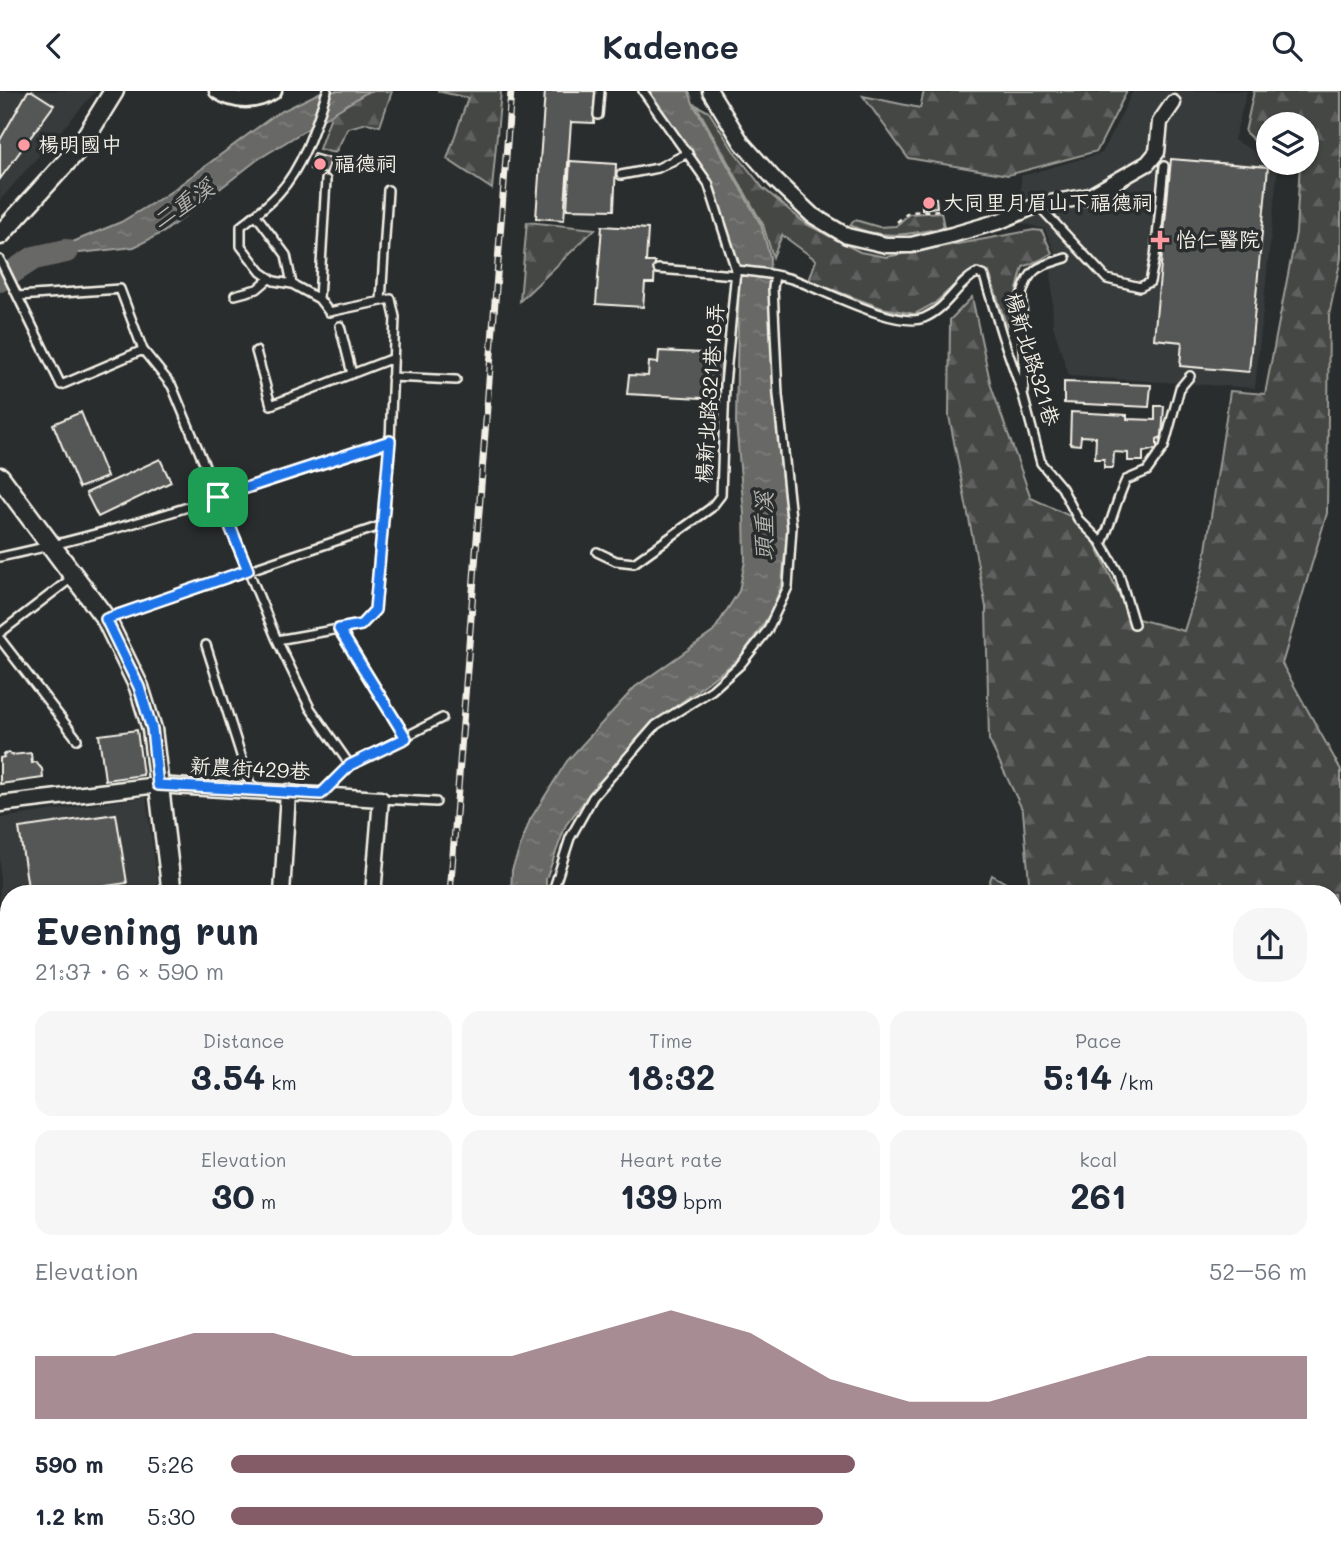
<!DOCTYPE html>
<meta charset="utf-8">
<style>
:root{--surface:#fff;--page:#f6f6f7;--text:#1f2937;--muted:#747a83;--accent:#845c67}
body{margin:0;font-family:Mali,"LXGW WenKai TC",sans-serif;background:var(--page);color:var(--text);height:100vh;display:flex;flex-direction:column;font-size:26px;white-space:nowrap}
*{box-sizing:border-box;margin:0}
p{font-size:23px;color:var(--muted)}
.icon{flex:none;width:38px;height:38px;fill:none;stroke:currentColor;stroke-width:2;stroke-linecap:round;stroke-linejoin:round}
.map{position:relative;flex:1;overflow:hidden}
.details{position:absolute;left:0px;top:794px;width:1342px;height:674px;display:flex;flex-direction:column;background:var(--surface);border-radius:28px 28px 0 0;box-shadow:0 2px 5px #0004}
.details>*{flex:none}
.buttons{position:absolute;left:1256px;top:21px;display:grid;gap:14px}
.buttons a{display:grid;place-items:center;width:63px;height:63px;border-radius:50%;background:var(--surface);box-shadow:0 2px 5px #0004;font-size:35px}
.pin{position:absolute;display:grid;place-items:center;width:60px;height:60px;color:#fff;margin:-30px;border-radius:14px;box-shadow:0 4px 10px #0006}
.round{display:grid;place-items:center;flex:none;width:74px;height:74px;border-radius:28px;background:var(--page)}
.head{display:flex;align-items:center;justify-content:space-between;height:119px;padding:0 35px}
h1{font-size:38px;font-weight:700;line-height:52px}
.stats{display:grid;grid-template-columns:repeat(3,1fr);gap:10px;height:119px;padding:7px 35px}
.stats div{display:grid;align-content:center;border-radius:18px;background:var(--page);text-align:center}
.stats b{font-size:35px;font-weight:700}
.stats small{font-size:19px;font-weight:400}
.stats p{font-size:19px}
.chart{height:196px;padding:14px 35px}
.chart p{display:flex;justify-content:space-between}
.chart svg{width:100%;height:126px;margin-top:7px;fill:var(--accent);opacity:.7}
ul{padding:0 35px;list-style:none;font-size:23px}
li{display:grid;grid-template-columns:112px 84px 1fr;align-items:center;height:52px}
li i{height:18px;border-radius:9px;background:var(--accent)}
header{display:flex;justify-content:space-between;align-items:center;height:91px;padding:0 35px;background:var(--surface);font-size:32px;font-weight:700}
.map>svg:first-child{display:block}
.built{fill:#373a3a}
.forest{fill:url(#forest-firs);stroke:#9c9c96;stroke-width:2}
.cemetery{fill:url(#cemetery-stones);stroke:#9c9c96;stroke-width:2}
.water{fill:url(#water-ripples);stroke:#9f9f9a;stroke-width:2}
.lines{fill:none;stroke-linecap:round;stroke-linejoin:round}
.river{stroke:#676866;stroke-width:24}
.building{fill:#555756;stroke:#f4f1e8;stroke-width:2}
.service-casing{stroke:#f4f1e8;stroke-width:12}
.minor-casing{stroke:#f4f1e8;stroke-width:19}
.tertiary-casing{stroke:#f4f1e8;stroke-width:23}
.path{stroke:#f4f1e8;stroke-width:2.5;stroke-dasharray:5 5;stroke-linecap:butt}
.service{stroke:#2a2d2e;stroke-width:7}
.minor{stroke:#2a2d2e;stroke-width:14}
.tertiary{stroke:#2a2d2e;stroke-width:18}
.rail-casing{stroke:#f4f1e8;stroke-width:7}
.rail{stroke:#2a2d2e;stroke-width:4.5;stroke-dasharray:13;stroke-linecap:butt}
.route-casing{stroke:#fff;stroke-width:14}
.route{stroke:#1a73e8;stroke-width:9}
.poi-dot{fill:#ff9aa2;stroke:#2a2d2e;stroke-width:2.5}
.labels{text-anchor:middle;stroke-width:7;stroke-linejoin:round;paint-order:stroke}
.poi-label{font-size:21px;fill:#f4f1e8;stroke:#2a2d2e;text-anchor:start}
.street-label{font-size:21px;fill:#f4f1e8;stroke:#2a2d2e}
.water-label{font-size:23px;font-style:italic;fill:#b5b3ae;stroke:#2a2d2e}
</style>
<header><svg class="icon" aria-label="back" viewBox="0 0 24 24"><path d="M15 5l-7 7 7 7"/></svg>Kadence<svg class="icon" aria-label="search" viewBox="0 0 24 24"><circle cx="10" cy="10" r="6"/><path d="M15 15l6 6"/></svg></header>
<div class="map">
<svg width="1341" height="1467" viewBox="0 0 1341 1467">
<defs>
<pattern id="forest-firs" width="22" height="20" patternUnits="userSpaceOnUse" patternTransform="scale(1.75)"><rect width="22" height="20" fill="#444645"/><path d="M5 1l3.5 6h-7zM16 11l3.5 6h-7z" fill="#606160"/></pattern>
<pattern id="cemetery-stones" width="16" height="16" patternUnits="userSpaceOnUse" patternTransform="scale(1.75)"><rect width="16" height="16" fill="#444645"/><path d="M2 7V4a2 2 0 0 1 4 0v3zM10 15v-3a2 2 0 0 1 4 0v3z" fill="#606160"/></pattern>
<pattern id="water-ripples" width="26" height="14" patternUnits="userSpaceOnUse" patternTransform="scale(1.75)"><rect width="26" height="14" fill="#676866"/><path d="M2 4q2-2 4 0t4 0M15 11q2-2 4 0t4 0" fill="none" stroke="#7d7e7c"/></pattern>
</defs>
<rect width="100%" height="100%" fill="#2a2d2e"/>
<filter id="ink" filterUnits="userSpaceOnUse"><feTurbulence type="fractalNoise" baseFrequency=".0143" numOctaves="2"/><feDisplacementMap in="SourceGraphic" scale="14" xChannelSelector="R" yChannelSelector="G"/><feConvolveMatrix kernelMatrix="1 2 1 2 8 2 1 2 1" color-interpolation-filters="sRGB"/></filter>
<g filter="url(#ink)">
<path class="built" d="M0,0H96L0,109Z
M1133,0H1247L1234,49L1269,69V72L1278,75L1255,297L1069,285L1053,235L1051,174L1055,161L1045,138L1020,132L1021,85L1102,62Z
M146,706L159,803H9V1053L0,1057V727Z"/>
<path class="forest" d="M340,0H392L380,35L367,32L348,37L335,62L319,58Z
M437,0H501L492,98L447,68L468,7Z
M924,0H1127L1097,60L1008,84L908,67L863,5L920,17Z
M1254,0H1341V167L1329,224L1327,422L1282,573L1341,679V799L1334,862V803H1030L1023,720L989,649L986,516L949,325L950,229L972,206L991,295L1031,407L1085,432L1130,526L1184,540L1203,479L1230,300L1265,303L1296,142L1300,72H1296H1307V33H1269V64L1245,41Z
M696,14L709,21L733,59L763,97L806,133L860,161L886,166L1034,139L1042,140L1052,162L1040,169L1023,176L1007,236L989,181L978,177L965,184L935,212L915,223L882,217L809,190L816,169L782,144L773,166L763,134Z
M941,121L944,136C915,143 879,150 850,134L855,129L879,136L896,135L909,123Z
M527,131L595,138L520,210Z
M1334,1228L1341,1240V1467H1026L1024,1460H1334Z"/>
<path class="cemetery" d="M992,784L1025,803H985Z"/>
<path class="water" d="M323,0H369L257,69L164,141L134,156L34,167L121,131L166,104L276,23Z
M649,0H689L693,12L761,134L770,166L769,195L775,313L787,440L782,493L770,523L740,567L654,632L589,704L566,734L546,788V803H511L512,779L530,729L567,670L635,596L713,541L739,500L745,470L744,422L736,331L739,174L710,90Z
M958,1460H1006L1007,1467H961Z"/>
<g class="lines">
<path class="river" d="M0,189L34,167L66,160"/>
</g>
<path class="building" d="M28,0H32L54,14L0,88V49Z
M545,0H596L594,32L571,31L564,129L536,127Z
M314,63L331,68L326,83L310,78Z
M1171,68L1268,76L1249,281L1180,275L1182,251L1154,248Z
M570,70L616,73L614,119L567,118Z
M936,107L937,116L922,118V108Z
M602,135L648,138L646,171H655L654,192H645L643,216L596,213Z
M659,260L722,263L720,308L627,303L629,284L648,285L649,271L658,272Z
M1064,291L1151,294L1149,316L1064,312Z
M1155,315H1164L1162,346L1157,348V358L1143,361V370H1128V362L1114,361L1113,377H1104V368H1095L1096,346L1081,345L1080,354L1070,353L1071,321L1127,324V328L1155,329Z
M81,321L107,386L79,397L53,333Z
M160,368L171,391L98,426L86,402Z
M137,639L143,684L105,689L99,644Z
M10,662L11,664L31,662L32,672L36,671L42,678L43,687L0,693V667L4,666L3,663Z
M116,723L127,792L51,803H29L19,737Z
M9,822V1010L0,1012V957L7,955L0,910V823Z
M9,1110V1147L0,1148V1112Z
M9,1230V1263L6,1264L0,1232Z
M0,1310L7,1311L0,1353Z
M7,1311L9,1312V1354L0,1353Z
M7,1414L9,1415V1456L0,1454V1442Z
M23,1460H55L53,1467Z
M298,1460H324L325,1467H276L275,1462Z"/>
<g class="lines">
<g class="service-casing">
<path id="service" d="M598,24L600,0
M621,84L658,77L688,62
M1039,115L1107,188L1140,196L1150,191L1155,166L1164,75
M256,124L286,164L292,193
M0,169L61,294L143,259
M658,178L736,184
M736,179C756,181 776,183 795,189C823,199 897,238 924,227C948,217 957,192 977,182L984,185L1002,244L1023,304L1041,372L1062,397L1078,428L1100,450L1119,483L1134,533
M235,204L257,198L270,187
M18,205L120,198L143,259L172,295L277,549L310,617L350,674
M319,208L326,89
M381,210L388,99
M340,235L352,283
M256,260L271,314L393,267
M392,286L456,289
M1024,301L1022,203C1030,175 1041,175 1066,167
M1102,452C1112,431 1116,410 1126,389L1147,380L1164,356L1180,297L1190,285
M597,461L616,470L634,472L711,417L721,404L725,294L736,179L708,92L643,0
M0,466C133,438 262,392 390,350
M108,527L383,434
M339,538L406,647
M0,542L73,486
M0,548L77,648
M277,549L361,534L375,519L390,350L395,226L391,208L329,221L319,208L292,193L274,190L261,181L241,155V135C254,125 267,115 278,103C303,76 316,34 327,0
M206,554L252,699
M322,702L350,674L442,627
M382,708L436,711
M552,803L570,747L593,706L656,634L712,599L740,574L767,540L788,496L792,436L778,304L773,197L775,184
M350,1467V1460"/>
</g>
<g class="minor-casing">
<path id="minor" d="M217,0C235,12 256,12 274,0
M710,0L742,52L775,89L812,124L847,145L886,154H911L952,144L1000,130L1038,114L1090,105L1148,72L1157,61L1160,31L1173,12
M0,713L158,694L381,708L373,803
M282,803L288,701
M0,1068L9,1064
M0,1285H9"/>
</g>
<g class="tertiary-casing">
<path id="tertiary" d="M0,144L79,57L114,0
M0,386L106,528L139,596L152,638L172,803
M246,1460L247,1467"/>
</g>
<path class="path" d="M897,131L909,121L941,119L958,105"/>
<use href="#service" class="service"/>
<use href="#minor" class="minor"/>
<use href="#tertiary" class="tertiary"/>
<g class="rail-casing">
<path id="rail" d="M450,803L511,0
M399,1467L400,1460"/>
</g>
<use href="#rail" class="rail"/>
</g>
</g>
<g class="lines" filter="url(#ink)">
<g class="route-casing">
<path id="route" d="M390,350L375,519L361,534L339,538L406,647L350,674L321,703L158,694L152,638L139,596L106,528L248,479L218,406Z"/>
</g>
<use href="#route" class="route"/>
</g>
<g class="poi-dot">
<circle cx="24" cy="54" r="7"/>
<circle cx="320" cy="73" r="7"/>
<circle cx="929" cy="112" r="7"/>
<path d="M1156.5 138.5h7v7h7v7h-7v7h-7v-7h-7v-7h7z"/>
</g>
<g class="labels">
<g class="poi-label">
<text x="38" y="61">楊明國中</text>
<text x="334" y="80">福德祠</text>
<text x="943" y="119">大同里月眉山下福德祠</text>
<text x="1176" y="156">怡仁醫院</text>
</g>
<g class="street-label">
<text transform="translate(1032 268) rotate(73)" y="7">楊新北路321巷</text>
<text transform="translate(710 302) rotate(-86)" y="7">楊新北路321巷18弄</text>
<text transform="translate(250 678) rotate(3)" y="7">新農街429巷</text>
</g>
<g class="water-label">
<text transform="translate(183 113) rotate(-34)" y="8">二重溪</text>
<text transform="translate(764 435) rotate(-90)" y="8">頭重溪</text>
</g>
</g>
</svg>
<div class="buttons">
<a><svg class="icon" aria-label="layers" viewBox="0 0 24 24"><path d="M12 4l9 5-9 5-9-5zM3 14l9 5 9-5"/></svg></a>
</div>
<div class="pin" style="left:218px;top:406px;background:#1e9e55"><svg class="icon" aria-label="arrive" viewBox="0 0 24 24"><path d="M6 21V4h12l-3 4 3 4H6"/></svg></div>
<section class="details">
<div class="head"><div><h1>Evening run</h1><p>21:37 · 6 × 590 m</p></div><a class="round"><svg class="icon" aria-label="share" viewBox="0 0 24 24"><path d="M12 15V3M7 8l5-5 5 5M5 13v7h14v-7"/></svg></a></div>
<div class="stats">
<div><p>Distance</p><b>3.54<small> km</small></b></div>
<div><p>Time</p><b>18:32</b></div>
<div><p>Pace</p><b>5:14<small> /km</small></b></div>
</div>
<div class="stats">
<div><p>Elevation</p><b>30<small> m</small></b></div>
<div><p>Heart rate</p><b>139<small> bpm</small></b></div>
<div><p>kcal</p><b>261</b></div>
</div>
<div class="chart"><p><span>Elevation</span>52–56 m</p>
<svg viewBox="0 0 160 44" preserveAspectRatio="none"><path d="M0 44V22L10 22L20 14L30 14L40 22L50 22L60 22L70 14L80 6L90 14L100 30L110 38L120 38L130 30L140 22L150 22L160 22V44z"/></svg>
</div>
<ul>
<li><b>590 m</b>5:26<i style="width:58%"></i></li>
<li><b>1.2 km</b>5:30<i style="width:55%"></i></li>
</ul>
</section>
</div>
